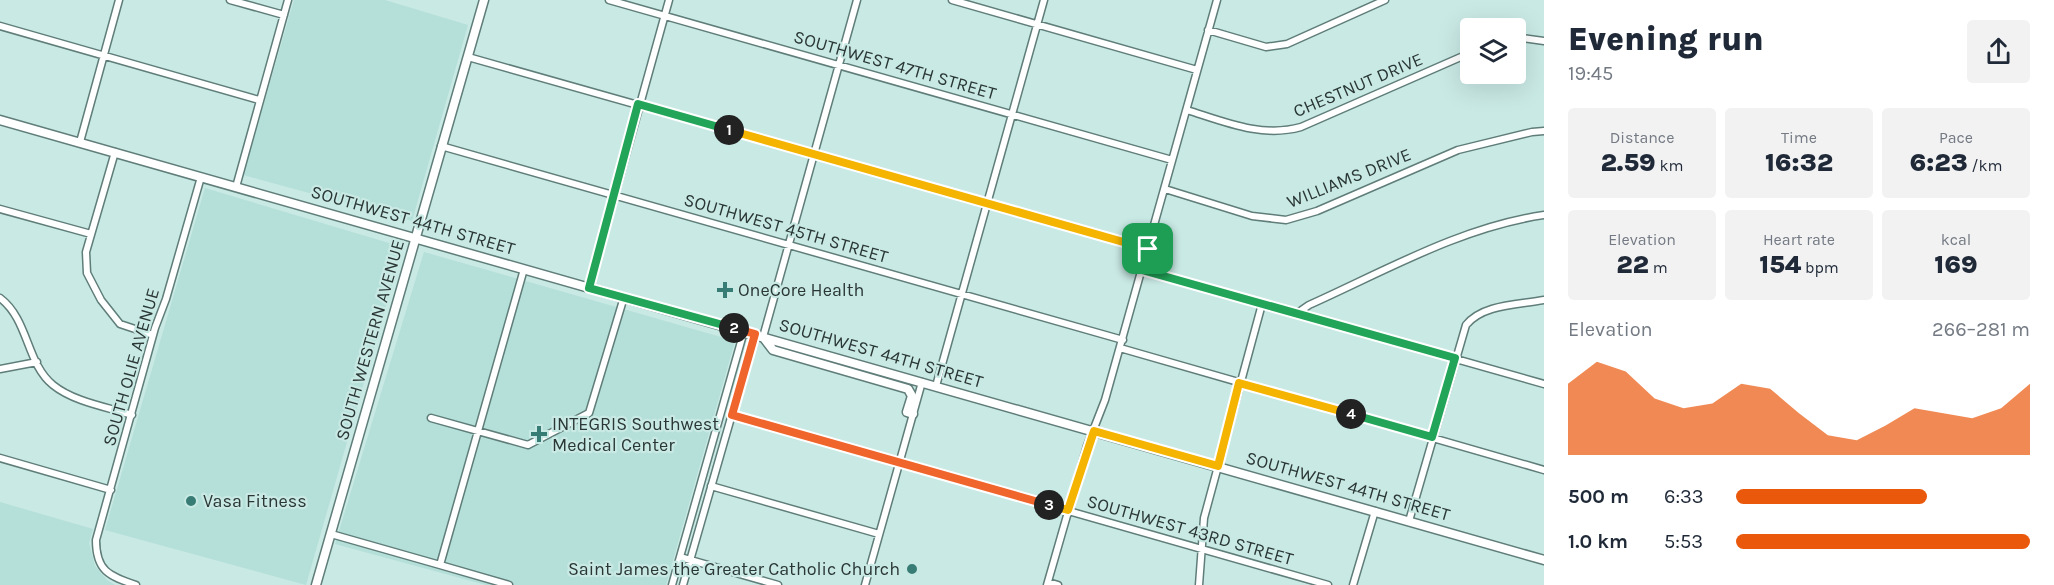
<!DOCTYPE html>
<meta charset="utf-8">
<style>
:root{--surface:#fff;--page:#f2f2f3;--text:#1f2937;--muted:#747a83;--accent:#ea580c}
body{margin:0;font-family:Karla,sans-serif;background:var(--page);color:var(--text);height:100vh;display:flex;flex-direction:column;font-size:22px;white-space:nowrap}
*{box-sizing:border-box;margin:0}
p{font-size:20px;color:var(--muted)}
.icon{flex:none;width:33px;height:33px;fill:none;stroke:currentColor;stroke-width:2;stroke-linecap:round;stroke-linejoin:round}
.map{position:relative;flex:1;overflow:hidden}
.details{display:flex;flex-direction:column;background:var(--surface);width:510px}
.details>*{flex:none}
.controls{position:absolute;left:1460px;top:18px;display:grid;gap:12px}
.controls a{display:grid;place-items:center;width:66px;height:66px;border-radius:6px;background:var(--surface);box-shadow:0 6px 24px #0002;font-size:30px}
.pin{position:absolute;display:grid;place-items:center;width:51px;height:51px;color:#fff;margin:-26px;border-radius:12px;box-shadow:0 3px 9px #0006}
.km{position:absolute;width:30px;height:30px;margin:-15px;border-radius:50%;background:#222;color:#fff;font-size:16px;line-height:30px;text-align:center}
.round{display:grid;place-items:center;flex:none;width:63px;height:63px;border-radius:6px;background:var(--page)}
.overview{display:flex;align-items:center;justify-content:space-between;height:102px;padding:0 24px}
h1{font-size:33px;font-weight:800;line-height:45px}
.figures{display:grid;grid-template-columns:repeat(3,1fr);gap:9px;height:102px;padding:6px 24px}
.figures div{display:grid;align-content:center;border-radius:6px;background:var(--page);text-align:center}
.figures b{font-size:26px;font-weight:800}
.figures small{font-size:16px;font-weight:400}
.figures p{font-size:16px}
.chart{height:168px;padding:12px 24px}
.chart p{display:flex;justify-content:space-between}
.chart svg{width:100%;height:108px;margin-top:6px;fill:var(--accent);opacity:.7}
ul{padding:0 24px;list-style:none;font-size:20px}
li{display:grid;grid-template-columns:96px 72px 1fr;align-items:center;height:45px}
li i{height:15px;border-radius:8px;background:var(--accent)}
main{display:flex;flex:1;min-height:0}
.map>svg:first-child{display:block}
.built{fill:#b5dfd9}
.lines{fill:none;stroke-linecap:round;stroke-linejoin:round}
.minor-casing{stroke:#5f7d79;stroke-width:9}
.major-casing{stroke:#5f7d79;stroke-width:11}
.minor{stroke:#fff;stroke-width:6}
.major{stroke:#fff;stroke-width:8}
.split-1-casing{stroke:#fff;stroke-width:12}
.split-2-casing{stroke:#fff;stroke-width:12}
.split-3-casing{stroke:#fff;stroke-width:12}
.split-4-casing{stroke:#fff;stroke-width:12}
.split-5-casing{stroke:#fff;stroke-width:12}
.split-1{stroke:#f5b400;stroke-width:8}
.split-2{stroke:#22a559;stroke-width:8}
.split-3{stroke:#f0652b;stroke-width:8}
.split-4{stroke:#f5b400;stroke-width:8}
.split-5{stroke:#22a559;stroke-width:8}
.poi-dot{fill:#377d76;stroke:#c9e9e4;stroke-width:2}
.labels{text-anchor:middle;stroke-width:4.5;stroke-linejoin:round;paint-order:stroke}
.street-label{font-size:18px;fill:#2a3735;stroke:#c9e9e4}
.poi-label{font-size:18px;fill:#2a3735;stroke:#c9e9e4;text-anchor:start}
</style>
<main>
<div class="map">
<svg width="1544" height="585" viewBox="0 0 1544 585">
<rect width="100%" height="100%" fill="#c9e9e4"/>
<path class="built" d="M294,0H385L468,25L412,221L243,175Z
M205,188L399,246L402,250L306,585L105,530Z
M424,252L735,341L666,585H486L335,544Z
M0,502L93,529L89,543L95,566L107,580L115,585H0Z"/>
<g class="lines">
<g class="minor-casing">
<path id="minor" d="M230,0L284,15
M609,0L1172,160
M952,0L1197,70
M0,26L259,100
M1208,30L1266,47L1287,44L1385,0
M1515,37L1544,41
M468,57L1148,249
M1187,110C1225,122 1262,138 1301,127L1470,53
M80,142L119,0
M441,146L1123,340
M115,152L86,252L87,273L101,300L120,324L153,335
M236,187L288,0
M1165,189L1252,216L1286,220L1317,211L1458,150L1532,132L1544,131
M0,209L91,234
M1142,270L1544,384
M589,288L669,0
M0,298C29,320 26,363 53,385C74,402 107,407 132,415
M1296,314L1309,305C1385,271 1461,227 1544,215
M763,337L857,0
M1120,348L1544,470
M0,369L37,362
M936,386L1044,0
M732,415L1328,585
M431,418L528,445L589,413L624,297
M0,458L111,490
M711,486L879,534
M1409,521L1466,325C1483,304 1518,305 1544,300
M331,534L440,565L524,269
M680,557L778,585
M440,565L509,585
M1048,582L1058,585
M136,585C109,576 96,571 96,540L155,328L166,299L201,177
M672,585L744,331
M683,585L755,334
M865,585L922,382
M1047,585L1087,446L1105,400L1217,0
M1199,585L1204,518L1262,304
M1353,585L1375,511"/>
</g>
<g class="major-casing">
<path id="major" d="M0,120L1544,560
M763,337L773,350L908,389L912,396L907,412L913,414
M316,585L484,0"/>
</g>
<use href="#minor" class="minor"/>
<use href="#major" class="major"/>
</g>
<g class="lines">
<g class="split-1-casing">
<path id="split-1" d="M729,130L1148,249"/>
</g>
<g class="split-2-casing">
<path id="split-2" d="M729,130L638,104L589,288L734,328"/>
</g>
<g class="split-3-casing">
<path id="split-3" d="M734,328L755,334L732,415L1049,505"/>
</g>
<g class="split-4-casing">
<path id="split-4" d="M1049,505L1068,510L1094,431L1218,466L1239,383L1351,414"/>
</g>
<g class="split-5-casing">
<path id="split-5" d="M1148,249L1142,270L1455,358L1432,437L1351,414"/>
</g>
<use href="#split-1" class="split-1"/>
<use href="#split-2" class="split-2"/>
<use href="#split-3" class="split-3"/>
<use href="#split-4" class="split-4"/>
<use href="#split-5" class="split-5"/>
</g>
<g class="poi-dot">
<path d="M722 281h6v6h6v6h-6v6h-6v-6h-6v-6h6z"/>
<path d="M536 425h6v6h6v6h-6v6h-6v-6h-6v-6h6z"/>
<circle cx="191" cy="501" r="6"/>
<circle cx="912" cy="569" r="6"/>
</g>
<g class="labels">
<g class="street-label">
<text transform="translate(895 65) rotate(16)" y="6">SOUTHWEST 47TH STREET</text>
<text transform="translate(1358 85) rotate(-23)" y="6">CHESTNUT DRIVE</text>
<text transform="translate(1349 178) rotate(-22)" y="6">WILLIAMS DRIVE</text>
<text transform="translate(413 220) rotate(16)" y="6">SOUTHWEST 44TH STREET</text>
<text transform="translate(786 228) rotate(16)" y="6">SOUTHWEST 45TH STREET</text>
<text transform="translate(370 340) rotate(-74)" y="6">SOUTH WESTERN AVENUE</text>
<text transform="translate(881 353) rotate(16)" y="6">SOUTHWEST 44TH STREET</text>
<text transform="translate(131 367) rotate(-74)" y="6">SOUTH OLIE AVENUE</text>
<text transform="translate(1348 486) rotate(16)" y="6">SOUTHWEST 44TH STREET</text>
<text transform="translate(1190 530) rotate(16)" y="6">SOUTHWEST 43RD STREET</text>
</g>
<g class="poi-label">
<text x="738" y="296">OneCore Health</text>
<text x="552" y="430">INTEGRIS Southwest<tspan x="552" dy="21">Medical Center</tspan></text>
<text x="203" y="507">Vasa Fitness</text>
<text x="900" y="575" text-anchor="end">Saint James the Greater Catholic Church</text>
</g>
</g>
</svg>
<div class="controls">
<a><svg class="icon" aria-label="layers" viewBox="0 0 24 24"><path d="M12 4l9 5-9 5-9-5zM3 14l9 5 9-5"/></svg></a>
</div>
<div class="pin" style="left:1148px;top:249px;background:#1e9e55"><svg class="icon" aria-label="arrive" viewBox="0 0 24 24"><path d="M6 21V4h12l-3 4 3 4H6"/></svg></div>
<b class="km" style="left:729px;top:130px">1</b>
<b class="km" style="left:734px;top:328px">2</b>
<b class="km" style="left:1049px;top:505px">3</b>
<b class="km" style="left:1351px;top:414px">4</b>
</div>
<section class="details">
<div class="overview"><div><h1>Evening run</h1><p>19:45</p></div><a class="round"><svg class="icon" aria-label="share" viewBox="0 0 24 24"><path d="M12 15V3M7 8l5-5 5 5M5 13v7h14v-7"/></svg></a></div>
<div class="figures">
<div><p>Distance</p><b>2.59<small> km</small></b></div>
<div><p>Time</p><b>16:32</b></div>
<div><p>Pace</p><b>6:23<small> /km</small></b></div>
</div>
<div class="figures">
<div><p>Elevation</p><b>22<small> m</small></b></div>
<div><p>Heart rate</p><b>154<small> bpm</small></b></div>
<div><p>kcal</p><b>169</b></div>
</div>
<div class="chart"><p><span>Elevation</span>266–281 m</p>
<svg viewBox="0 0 160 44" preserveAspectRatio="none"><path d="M0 44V15L10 6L20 10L30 21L40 25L50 23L60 15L70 17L80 27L90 36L100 38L110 32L120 25L130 27L140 29L150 25L160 15V44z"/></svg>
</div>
<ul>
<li><b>500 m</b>6:33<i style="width:65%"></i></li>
<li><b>1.0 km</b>5:53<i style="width:100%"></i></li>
</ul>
</section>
</main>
